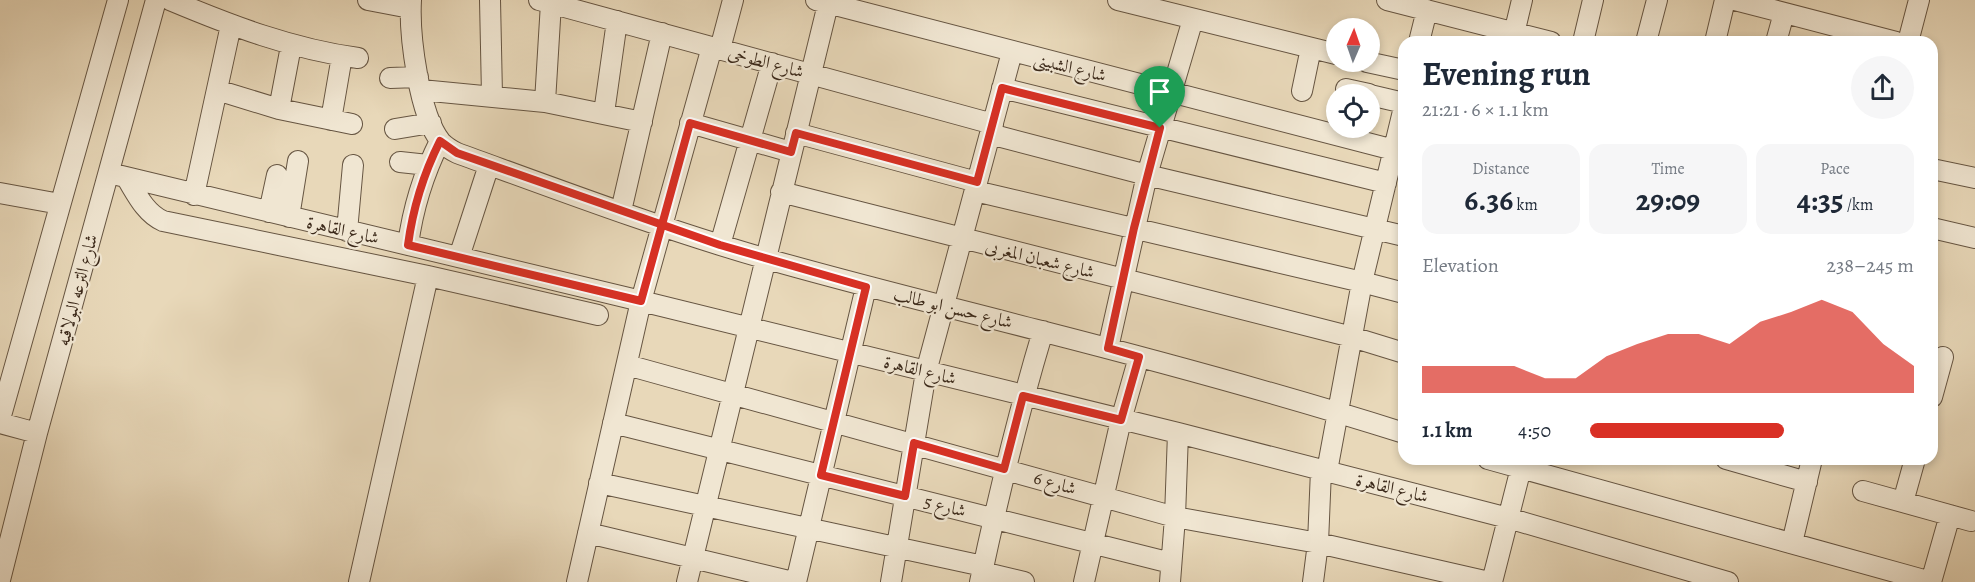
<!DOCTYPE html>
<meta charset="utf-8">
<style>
:root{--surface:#fff;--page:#f6f6f7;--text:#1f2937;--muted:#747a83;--accent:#d93025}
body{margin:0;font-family:Alegreya,Amiri,serif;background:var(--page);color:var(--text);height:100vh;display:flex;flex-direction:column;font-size:22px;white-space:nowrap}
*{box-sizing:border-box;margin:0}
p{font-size:20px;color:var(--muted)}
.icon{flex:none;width:33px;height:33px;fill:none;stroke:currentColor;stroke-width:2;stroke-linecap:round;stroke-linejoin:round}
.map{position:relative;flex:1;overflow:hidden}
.side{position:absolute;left:1398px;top:36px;width:540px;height:429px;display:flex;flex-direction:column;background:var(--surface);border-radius:18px;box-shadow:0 3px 9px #0003}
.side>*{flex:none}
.needle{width:39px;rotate:2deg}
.tools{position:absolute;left:1326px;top:18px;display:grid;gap:12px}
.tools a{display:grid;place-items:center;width:54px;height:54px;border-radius:50%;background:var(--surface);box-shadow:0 3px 9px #0003;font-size:30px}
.pin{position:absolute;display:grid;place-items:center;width:51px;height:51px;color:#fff;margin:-62px -26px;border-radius:50% 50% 50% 0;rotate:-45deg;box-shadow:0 0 6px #0007}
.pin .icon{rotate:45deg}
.round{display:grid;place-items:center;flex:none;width:63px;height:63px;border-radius:32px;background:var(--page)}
.summary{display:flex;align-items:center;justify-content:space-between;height:102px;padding:0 24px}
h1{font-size:33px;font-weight:700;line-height:45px}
.stats{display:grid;grid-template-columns:repeat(3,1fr);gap:9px;height:102px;padding:6px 24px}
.stats div{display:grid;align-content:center;border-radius:15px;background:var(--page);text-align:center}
.stats b{font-size:30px;font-weight:700}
.stats small{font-size:16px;font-weight:400}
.stats p{font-size:16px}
.chart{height:168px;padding:12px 24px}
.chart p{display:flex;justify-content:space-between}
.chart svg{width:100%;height:108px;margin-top:6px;fill:var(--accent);opacity:.7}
ul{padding:0 24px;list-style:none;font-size:20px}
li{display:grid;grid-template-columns:96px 72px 1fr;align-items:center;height:45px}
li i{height:15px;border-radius:8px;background:var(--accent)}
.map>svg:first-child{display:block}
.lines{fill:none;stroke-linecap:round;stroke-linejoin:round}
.minor-casing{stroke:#665542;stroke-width:22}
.minor{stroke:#f0e6d2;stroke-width:20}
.route-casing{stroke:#fff;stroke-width:12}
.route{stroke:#d93025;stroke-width:8}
.labels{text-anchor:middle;stroke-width:4.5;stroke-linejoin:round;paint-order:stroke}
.street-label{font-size:18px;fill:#3b291a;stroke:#f0e6d2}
</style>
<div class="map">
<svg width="1975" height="582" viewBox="0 0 1975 582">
<rect width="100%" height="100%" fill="#e8d8b9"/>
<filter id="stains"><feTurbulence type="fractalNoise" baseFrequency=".00333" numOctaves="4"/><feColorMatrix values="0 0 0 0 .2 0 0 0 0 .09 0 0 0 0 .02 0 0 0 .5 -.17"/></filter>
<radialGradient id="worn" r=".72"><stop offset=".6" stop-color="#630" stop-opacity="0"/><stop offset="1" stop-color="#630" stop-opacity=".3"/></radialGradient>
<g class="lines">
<g class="minor-casing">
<path id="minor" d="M170,0C232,26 292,49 358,58
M368,0L410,8
M411,0C409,35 419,115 441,142C446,147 451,150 457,153C559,190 662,229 767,259C858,285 949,307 1041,331C1162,362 1284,395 1404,433
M490,0L492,95
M539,0L993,124
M816,0L1394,150
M1118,0L1336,54
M1387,0L1551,42
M1735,0L1896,42
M1419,42L1427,10
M1512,42L1522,0
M1583,42L1593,0
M1646,42L1657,0
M1715,42L1725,0
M1776,42L1784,13
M1908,42L1919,0
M720,49L733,0
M1367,62L1404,70
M390,78L418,77
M1002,88L1386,183
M1346,89L1369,94
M217,90L279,109L352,124
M421,90L545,102L642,122
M1302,91L1311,48
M1370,95L1404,103
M545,102L551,3
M279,109L291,46
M604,113L617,21
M331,120L342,56
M690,123L791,152
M395,129L431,123
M796,133L977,182
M990,134L1147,175L1404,236
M400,162L428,165
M1932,169L1975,178
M109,173L641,301L1178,433L1508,518L1728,582
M126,177C136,193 145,213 163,221L428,276L598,315
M975,191L1362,282L1404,293
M781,192L1352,337L1404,353
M0,193L60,204
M194,195L231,25
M621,211L662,33
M269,212L277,175
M289,217L298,161
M1932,228L1975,238
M347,231L353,165
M408,245C413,207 423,175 440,141
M720,245L772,63
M459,257L489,165
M1108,348L1147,175L1193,19
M627,365L1175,517L1318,543L1489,582
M1932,397L1943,357
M0,419L118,0
M0,423L37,433
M613,423L1171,563
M1488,459L1931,582
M1726,459L1807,482
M1327,471L1362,282L1404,107
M599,483L983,566
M1863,491L1971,521
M1903,502L1915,459
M588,533L793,582
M1792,543L1812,459
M982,572L1024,582
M0,580L37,433L156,0
M359,582L428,276
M577,582L641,301L712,47
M687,582L829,0
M796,582L866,287
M891,582L926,372L1012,52
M980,582C998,497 1018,414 1043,331
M1084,582L1121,420L1139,357
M1170,582L1175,517L1178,433
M1313,582L1318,543L1321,470
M1492,582L1521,468
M1931,582L1950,515"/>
</g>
<use href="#minor" class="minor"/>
</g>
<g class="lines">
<g class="route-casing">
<path id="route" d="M1160,128L1002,88L977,182L796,133L791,152L690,123L641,301L408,245C413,207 423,175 440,141L457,153L720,245L866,287L821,475L905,496L914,443L1004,469L1023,396L1121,420L1139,357L1108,348L1134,228L1160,128"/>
</g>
<use href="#route" class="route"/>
</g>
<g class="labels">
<g class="street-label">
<text transform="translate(766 62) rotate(15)" y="6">شارع الطوخى</text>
<text transform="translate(1070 67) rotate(14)" y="6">شارع الشبينى</text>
<text transform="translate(343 230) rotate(13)" y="6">شارع القاهرة</text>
<text transform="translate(1040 259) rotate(14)" y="6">شارع شعبان المغربى</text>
<text transform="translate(77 290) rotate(-75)" y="6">شارع الترعه البولاقيه</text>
<text transform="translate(953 308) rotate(14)" y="6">شارع حسن ابو طالب</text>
<text transform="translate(920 370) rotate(14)" y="6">شارع القاهرة</text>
<text transform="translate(1055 483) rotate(16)" y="6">شارع 6</text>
<text transform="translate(1392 488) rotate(14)" y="6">شارع القاهرة</text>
<text transform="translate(945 506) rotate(14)" y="6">شارع 5</text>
</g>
</g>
<rect width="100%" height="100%" filter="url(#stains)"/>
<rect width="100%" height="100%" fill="url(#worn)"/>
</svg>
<div class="tools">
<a><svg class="needle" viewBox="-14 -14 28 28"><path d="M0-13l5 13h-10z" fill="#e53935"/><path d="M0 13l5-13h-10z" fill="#747a83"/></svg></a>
<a><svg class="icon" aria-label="locate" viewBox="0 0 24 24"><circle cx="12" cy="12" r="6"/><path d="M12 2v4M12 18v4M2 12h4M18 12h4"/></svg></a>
</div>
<div class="pin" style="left:1160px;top:128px;background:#1e9e55"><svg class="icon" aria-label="arrive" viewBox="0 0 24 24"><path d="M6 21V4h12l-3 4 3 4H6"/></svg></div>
<section class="side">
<div class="summary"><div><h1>Evening run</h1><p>21:21 · 6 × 1.1 km</p></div><a class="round"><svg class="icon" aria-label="share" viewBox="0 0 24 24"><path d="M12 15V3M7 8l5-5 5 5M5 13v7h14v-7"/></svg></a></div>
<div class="stats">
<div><p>Distance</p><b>6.36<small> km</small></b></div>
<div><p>Time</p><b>29:09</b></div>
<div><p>Pace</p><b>4:35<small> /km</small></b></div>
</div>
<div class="chart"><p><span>Elevation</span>238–245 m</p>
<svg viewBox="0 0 160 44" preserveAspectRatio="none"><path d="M0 44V33L10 33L20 33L30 33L40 38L50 38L60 29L70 24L80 20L90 20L100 24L110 15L120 11L130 6L140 11L150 24L160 33V44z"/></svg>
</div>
<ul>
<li><b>1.1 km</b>4:50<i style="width:60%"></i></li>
</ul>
</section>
</div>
